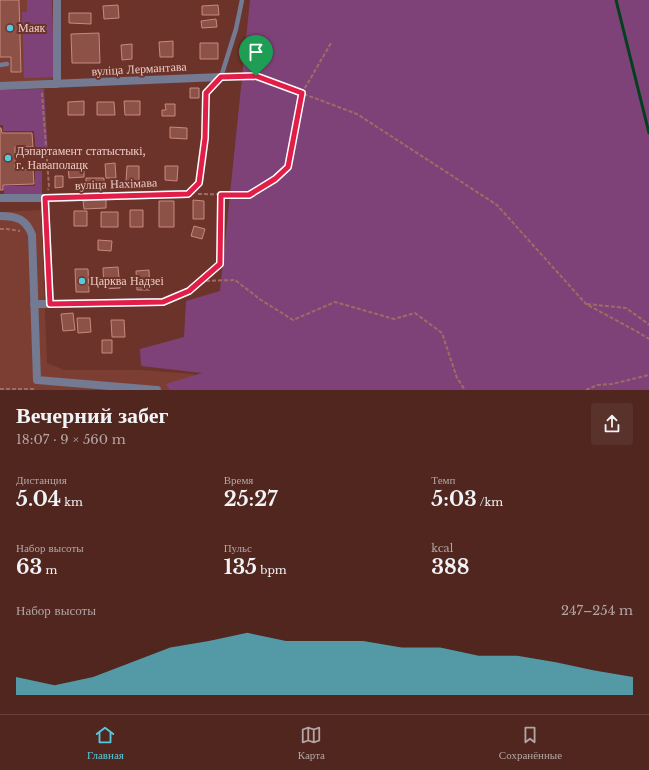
<!DOCTYPE html>
<html lang="ru">
<meta charset="utf-8">
<style>
:root{--surface:#50261f;--page:#5a322c;--text:#f1f3f6;--muted:#b4a5a4;--line:#67433d;--accent:#55cadf}
body{margin:0;font-family:"Libre Baskerville",serif;background:var(--page);color:var(--text);height:100vh;display:flex;flex-direction:column;font-size:15px;white-space:nowrap}
*{box-sizing:border-box;margin:0}
p{font-size:13px;color:var(--muted)}
.icon{flex:none;width:22px;height:22px;fill:none;stroke:currentColor;stroke-width:2;stroke-linecap:round;stroke-linejoin:round}
.map{position:relative;height:390px;overflow:hidden}
.panel{display:flex;flex-direction:column;background:var(--surface);flex:1}
.panel>*{flex:none}
.pin{position:absolute;display:grid;place-items:center;width:34px;height:34px;color:#fff;margin:-41px -17px;border-radius:50% 50% 50% 0;rotate:-45deg;box-shadow:0 0 4px #0007}
.pin .icon{rotate:45deg}
.round{display:grid;place-items:center;flex:none;width:42px;height:42px;border-radius:4px;background:var(--page)}
.head{display:flex;align-items:center;justify-content:space-between;height:68px;padding:0 16px}
h1{font-size:22px;font-weight:800;line-height:30px}
.stats{display:grid;grid-template-columns:repeat(3,1fr);gap:6px;height:68px;padding:4px 16px}
.stats div{display:grid;align-content:center}
.stats b{font-size:20px;font-weight:800}
.stats small{font-size:11px;font-weight:400}
.stats p{font-size:11px}
.chart{height:112px;padding:8px 16px}
.chart p{display:flex;justify-content:space-between}
.chart svg{width:100%;height:72px;margin-top:4px;fill:var(--accent);opacity:.7}
.menu{display:flex;justify-content:space-around;align-items:center;height:56px;border-top:1px solid var(--line);background:var(--surface);font-size:11px;color:var(--muted)}
.menu a{display:grid;justify-items:center;gap:2px}
.menu .current{color:var(--accent)}
.map>svg:first-child{display:block}
.built{fill:#7c3e32}
.green{fill:#7f4278}
.lines{fill:none;stroke-linecap:round;stroke-linejoin:round}
.stream{stroke:#03401d;stroke-width:3}
.building{fill:#8d5247;stroke:#c9897c}
.path{stroke:#9d6d64;stroke-width:2;stroke-dasharray:4 2;stroke-linecap:butt}
.service{stroke:#737a92;stroke-width:4.5}
.minor{stroke:#737a92;stroke-width:8}
.route-casing{stroke:#fff;stroke-width:8}
.route{stroke:#e11d48;stroke-width:5}
.poi-dot{fill:#55cadf;stroke:#6b3329;stroke-width:1.5}
.labels{text-anchor:middle;stroke-width:4;stroke-linejoin:round;paint-order:stroke}
.poi-label{font-size:12px;fill:#eecbc4;stroke:#6b3329;text-anchor:start}
.street-label{font-size:12px;fill:#eecbc4;stroke:#6b3329}
</style>
<div class="map">
<svg width="649" height="390" viewBox="0 0 649 390">
<rect width="100%" height="100%" fill="#6b3329"/>
<path class="built" d="M0,0H52L54,77L50,81L0,83Z
M41,210L47,363L64,370H141L194,374L195,390H0V212Z"/>
<path class="green" d="M27,0H52L54,77L24,78L22,12H27Z
M250,0H649V390H170L166,384L202,373L141,366L140,349L184,337L186,301L220,291Z
M44,89L48,154H36L34,131H3V125H0V90Z
M35,171H42V194L4,195V186H35Z"/>
<g class="lines">
<path class="stream" d="M616,0L649,133"/>
</g>
<path class="building" d="M0,0H19L21,72H11V57H0Z
M118,5L119,18L104,19L103,6Z
M218,5L219,15H202V6Z
M69,13H91V24L69,23Z
M216,19L217,27L202,28L201,21Z
M99,33L100,63H72L71,34Z
M173,41V57H160L159,42Z
M200,43H218V59H200Z
M132,44V59L122,60L121,45Z
M190,88H199V98H190Z
M84,101V115H68V102Z
M124,101H140V115H125Z
M97,102H114L115,115H97Z
M165,104H175V116H162V110H166Z
M170,127L187,128V139L170,138Z
M0,128H1L2,133H32L33,147H15V170L33,169L34,184L3,185V190H0Z
M115,163L116,178H106L105,164Z
M127,166H139V181H126Z
M165,166H178L177,181L165,180Z
M68,167H84V177L69,178Z
M55,176H63V187L55,188Z
M86,178H104V187H86Z
M106,199V208L84,209L83,201Z
M193,200L204,201V219H193Z
M159,201H174V227H159Z
M130,210H143V227H130Z
M74,211H87V226H74Z
M101,212H118V227H101Z
M194,226L205,229L202,239L191,236Z
M98,240L112,241L111,251L98,250Z
M118,267L120,288L104,289L103,268Z
M75,269H88L89,292H76Z
M149,270L150,290H137L136,271Z
M73,313L75,330L63,331L61,314Z
M77,318H90L91,332L78,333Z
M111,320H124L125,337H112Z
M102,340H112V353H102Z"/>
<g class="lines">
<path class="path" d="M229,77L256,76L357,114L497,205L586,304L636,331L649,339
M42,93L49,187L48,190
M198,194L249,195L275,179L288,167L302,93L331,43
M0,229H7L20,231
M200,281L235,280L261,300L293,320L335,302L394,319L415,313L442,333L457,378L465,390
M171,298L189,291L220,264L221,195
M587,304L626,308L647,323L649,325
M0,389H35
M586,390L597,385L612,384L649,375"/>
<path class="service" d="M0,65L7,64
M188,194L199,183L205,138L206,93L221,77L236,29L242,0"/>
<path class="minor" d="M57,0V84
M0,86L221,77
M0,198H45L188,194
M45,198L50,304
M0,216C17,216 26,219 32,235L37,380L157,390
M34,304L163,302"/>
</g>
<g class="lines">
<g class="route-casing">
<path id="route" d="M256,76L302,93L288,167L275,179L249,195H221L220,264L189,291L163,302L50,304L45,198L188,194L199,183L205,138L206,93L221,77Z"/>
</g>
<use href="#route" class="route"/>
</g>
<g class="poi-dot">
<circle cx="10" cy="28" r="4"/>
<circle cx="8" cy="158" r="4"/>
<circle cx="82" cy="281" r="4"/>
</g>
<g class="labels">
<g class="poi-label">
<text x="18" y="32">Маяк</text>
<text x="16" y="155">Дэпартамент статыстыкі,<tspan x="16" dy="14">г. Наваполацк</tspan></text>
<text x="90" y="285">Царква Надзеі</text>
</g>
<g class="street-label">
<text transform="translate(139 69) rotate(-3)" y="4">вуліца Лермантава</text>
<text transform="translate(116 184) rotate(-2)" y="4">вуліца Нахімава</text>
</g>
</g>
</svg>
<div class="pin" style="left:256px;top:76px;background:#1e9e55"><svg class="icon" aria-label="arrive" viewBox="0 0 24 24"><path d="M6 21V4h12l-3 4 3 4H6"/></svg></div>
</div>
<section class="panel">
<div class="head"><div><h1>Вечерний забег</h1><p>18:07 · 9 × 560 m</p></div><a class="round"><svg class="icon" aria-label="share" viewBox="0 0 24 24"><path d="M12 15V3M7 8l5-5 5 5M5 13v7h14v-7"/></svg></a></div>
<div class="stats">
<div><p>Дистанция</p><b>5.04<small> km</small></b></div>
<div><p>Время</p><b>25:27</b></div>
<div><p>Темп</p><b>5:03<small> /km</small></b></div>
</div>
<div class="stats">
<div><p>Набор высоты</p><b>63<small> m</small></b></div>
<div><p>Пульс</p><b>135<small> bpm</small></b></div>
<div><p>kcal</p><b>388</b></div>
</div>
<div class="chart"><p><span>Набор высоты</span>247–254 m</p>
<svg viewBox="0 0 160 44" preserveAspectRatio="none"><path d="M0 44V33L10 38L20 33L30 24L40 15L50 11L60 6L70 11L80 11L90 11L100 15L110 15L120 20L130 20L140 24L150 29L160 33V44z"/></svg>
</div>
</section>
<nav class="menu">
<a class="current"><svg class="icon" aria-label="home" viewBox="0 0 24 24"><path d="M3 11l9-7 9 7M6 9v11h12V9"/></svg>Главная</a>
<a><svg class="icon" aria-label="map" viewBox="0 0 24 24"><path d="M3 6l6-2 6 2 6-2v14l-6 2-6-2-6 2zM9 4v14M15 6v14"/></svg>Карта</a>
<a><svg class="icon" aria-label="saved" viewBox="0 0 24 24"><path d="M7 4h10v16l-5-4-5 4z"/></svg>Сохранённые</a>
</nav>
